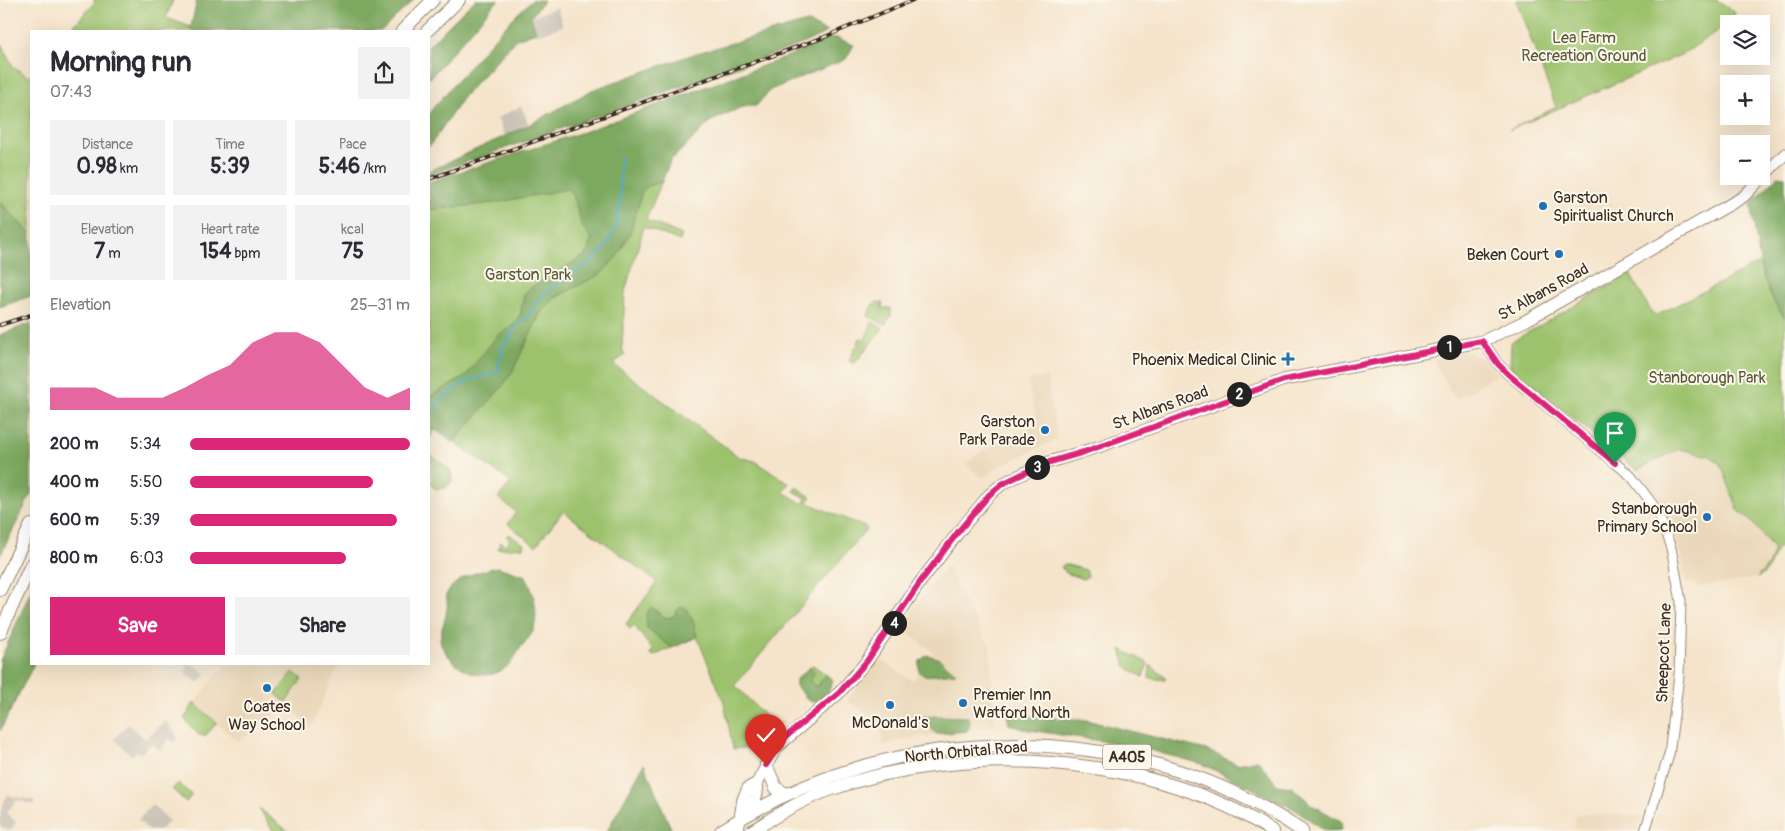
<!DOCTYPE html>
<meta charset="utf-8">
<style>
:root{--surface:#fff;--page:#f2f2f3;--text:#2b2b33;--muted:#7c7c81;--accent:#db2777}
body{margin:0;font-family:Pangolin,sans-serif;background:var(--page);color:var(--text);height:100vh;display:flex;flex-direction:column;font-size:19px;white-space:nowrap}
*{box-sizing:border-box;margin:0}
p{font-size:16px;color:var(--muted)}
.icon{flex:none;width:28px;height:28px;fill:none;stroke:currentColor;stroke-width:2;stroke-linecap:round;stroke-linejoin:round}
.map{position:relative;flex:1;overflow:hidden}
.sheet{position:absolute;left:30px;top:30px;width:400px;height:635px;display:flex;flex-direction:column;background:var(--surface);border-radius:0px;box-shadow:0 5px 20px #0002}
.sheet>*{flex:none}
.tools{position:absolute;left:1720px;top:15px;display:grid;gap:10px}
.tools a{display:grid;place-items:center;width:50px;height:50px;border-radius:0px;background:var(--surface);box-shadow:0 5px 20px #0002;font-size:25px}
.pin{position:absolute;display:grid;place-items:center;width:42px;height:42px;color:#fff;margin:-51px -21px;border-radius:50% 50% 50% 0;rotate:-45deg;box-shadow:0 0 5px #0007}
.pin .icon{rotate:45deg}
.km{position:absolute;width:25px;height:25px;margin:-12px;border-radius:50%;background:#222;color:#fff;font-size:14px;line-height:25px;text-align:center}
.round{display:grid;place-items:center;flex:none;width:52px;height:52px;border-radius:0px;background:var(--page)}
.headline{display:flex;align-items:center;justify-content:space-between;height:85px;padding:0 20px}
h1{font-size:28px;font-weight:700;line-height:38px}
.stats{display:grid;grid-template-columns:repeat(3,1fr);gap:8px;height:85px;padding:5px 20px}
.stats div{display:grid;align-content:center;border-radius:0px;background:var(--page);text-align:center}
.stats b{font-size:21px;font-weight:700}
.stats small{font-size:14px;font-weight:400}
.stats p{font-size:14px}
.chart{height:140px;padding:10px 20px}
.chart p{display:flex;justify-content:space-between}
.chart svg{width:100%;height:90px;margin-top:5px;fill:var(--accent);opacity:.7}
.cta{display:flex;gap:10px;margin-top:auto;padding:10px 20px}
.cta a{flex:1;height:58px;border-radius:0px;background:var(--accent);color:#fff;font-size:20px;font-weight:700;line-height:58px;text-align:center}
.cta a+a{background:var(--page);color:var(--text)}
ul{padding:0 20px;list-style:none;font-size:16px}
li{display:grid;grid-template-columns:80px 60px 1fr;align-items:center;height:38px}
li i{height:12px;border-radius:6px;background:var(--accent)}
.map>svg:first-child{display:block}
.built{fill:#ebd8ba}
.industrial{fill:#cbc3b8}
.green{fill:#9cc26d;stroke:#6c7646}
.forest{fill:#7da860;stroke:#5c693f}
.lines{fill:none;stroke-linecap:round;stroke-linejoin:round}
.stream{stroke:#46a7c5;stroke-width:2}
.minor-casing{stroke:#988774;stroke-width:11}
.major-casing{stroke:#988774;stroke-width:13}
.highway-casing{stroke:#988774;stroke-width:14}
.minor{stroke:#fff;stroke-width:9}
.major{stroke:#fff;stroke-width:11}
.highway{stroke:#fff;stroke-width:12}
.rail-casing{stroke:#3b2a1e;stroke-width:4}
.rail{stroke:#fbf7ec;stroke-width:2;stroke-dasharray:5.5;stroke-linecap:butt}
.route-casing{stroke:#fff;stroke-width:10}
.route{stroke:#db2777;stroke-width:6}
.poi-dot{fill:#1f6fb2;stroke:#fbf7ec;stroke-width:2}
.labels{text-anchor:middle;stroke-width:4;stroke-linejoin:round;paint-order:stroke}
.shield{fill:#fbf7ec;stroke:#75685c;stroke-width:1}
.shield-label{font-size:15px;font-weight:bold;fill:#3b2a1e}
.park-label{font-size:16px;fill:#585836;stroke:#fbf7ec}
.poi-label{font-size:16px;fill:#3b2a1e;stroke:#fbf7ec;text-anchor:end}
.street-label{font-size:16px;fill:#3b2a1e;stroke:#fbf7ec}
</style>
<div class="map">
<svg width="1785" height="831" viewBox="0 0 1785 831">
<rect width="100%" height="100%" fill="#fbf7ec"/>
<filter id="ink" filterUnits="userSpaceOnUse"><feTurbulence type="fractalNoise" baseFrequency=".02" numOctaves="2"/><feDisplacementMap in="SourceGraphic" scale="10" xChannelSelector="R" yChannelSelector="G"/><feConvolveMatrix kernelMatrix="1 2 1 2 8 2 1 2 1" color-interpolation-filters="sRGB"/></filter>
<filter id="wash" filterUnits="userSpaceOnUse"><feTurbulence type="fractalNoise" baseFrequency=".0096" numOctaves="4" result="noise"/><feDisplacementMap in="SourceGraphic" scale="20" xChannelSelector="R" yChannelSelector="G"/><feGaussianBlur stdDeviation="1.12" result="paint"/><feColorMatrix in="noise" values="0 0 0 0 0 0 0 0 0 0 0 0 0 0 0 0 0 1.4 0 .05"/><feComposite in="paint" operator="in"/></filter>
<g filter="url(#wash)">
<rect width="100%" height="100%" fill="#f5e4cb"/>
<path class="built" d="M1466,352L1480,357L1498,373L1456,400L1433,359Z
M1047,376L1057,439L996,468L984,478L976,473L966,464L983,450L1038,424L1027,380Z
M1679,449L1710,456L1721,464L1738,510L1753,523L1774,549L1769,564L1757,578L1699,587L1685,581L1681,555L1667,509L1637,470Z
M948,566L959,592L990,646L995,726L936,734L882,745L881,726L847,700L881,660L913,681L933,652L902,628L924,593Z
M226,664H341L334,674L311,728L287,704L238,742L194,703Z
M1575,814L1619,815L1643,816L1636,831L1574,828Z"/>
<path class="industrial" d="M557,7L563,26L537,35L531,17Z
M521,106L529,125L505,137L497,118Z
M183,664H192L206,674L199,683L185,672L188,668Z
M166,721L176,734L177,740L173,742L169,739L160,750L151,743L141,754L137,751L132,756L114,739L128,724L145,739Z
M7,795L34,800L35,805L17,800L6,813L16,822L10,831L0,826V813Z
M152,805L169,821L159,831H150L138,820Z"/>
<path class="green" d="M93,0H173L166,18L191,27L190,31H69L95,2Z
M1516,0H1717L1735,12L1733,20L1685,53L1509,130L1556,107Z
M0,42L13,66L29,77L31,74V235L0,202Z
M711,121L670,161L646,220L682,235L680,241L644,227L625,291L622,349L625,355L613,364L739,457L755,461L789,483L783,492L803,504L806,498L794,491L796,487L811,497L808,503L867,528L735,685L768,719L753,730L763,746L733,749L724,702L697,637L653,656L649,654L653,651L634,625L630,629L626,624L657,582L563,511L536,546L508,524L516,512L498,498L511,482L436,430L429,438V192Z
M1759,263C1765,284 1771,301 1785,318V543C1770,550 1774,572 1757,578L1769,564L1774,549L1753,523L1738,510L1721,464L1710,456L1679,449L1637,470L1510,367L1511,342L1630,274L1652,313L1657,315Z
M877,302L883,303L882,308H891V316L885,325L868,316L872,305Z
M872,322L883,328L865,351L857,344L860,338L865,340Z
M856,346L864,352L854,364L849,361Z
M430,454L451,471L452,481L446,488L436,489L432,486Z
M509,534L524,544V547L498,549L501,542L505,545L510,540L506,536Z
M1064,564L1086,570L1088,576L1083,579L1066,573L1061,567Z
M1121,649L1148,663L1143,677L1126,667Z
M813,665L828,676L823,677L819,686H815L809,681L815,672L810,667Z
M1150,665L1166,678L1165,680L1149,678Z
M293,672L302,679L286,702L276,694Z
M194,703L217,723L205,736L199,735L184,719Z
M178,783L192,795L186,802L172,789Z
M259,808L288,831H273Z"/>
<path class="forest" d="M197,0H414L381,31H190Z
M475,0H498L429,79V45Z
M532,0H544L531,17L536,32L516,39L464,96L429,147V116L433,108L506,25Z
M807,22L827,32L802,44L429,175V171L529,125L592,90L697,53Z
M834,37L854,45L846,59L770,90L756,106L742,107L711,121L670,161L662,182L648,186L642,192L630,233L618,255L602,273L555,298L541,312L512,372L501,388L453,443L436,430L429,429V399L431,396L465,377L497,336L511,327L520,315L524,295L530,288L586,255L592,239L582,226L573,194L568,189L494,203L429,210V182L583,132L779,60Z
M1778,176L1785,177V318C1758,284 1758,245 1751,204Z
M0,202L31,235V296L0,307Z
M31,323V494L0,556V335Z
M497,567L526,576C533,592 539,610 534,628C533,634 525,642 521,647C517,653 512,664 505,668C482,685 453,668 442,646C435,633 452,615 446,595C456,576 478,572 497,567Z
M31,590V664H34L0,731V661Z
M651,607L665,618L673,617L679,608L685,607L693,621L697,637L672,648L647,628L646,614Z
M927,655L938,658L956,673L925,676L919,672V662Z
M810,667L815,672L810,681L815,686H819L823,677L828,676L833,680L828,693L815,702L809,701L796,686V679Z
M1007,715L1086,720L1206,750L1237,764L1258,760L1277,785L1292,787L1312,805L1341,821L1342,830L1325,831L1296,810L1202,764L1134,746L1023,729L1009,724Z
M937,716L968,717L970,726L967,731L936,734L922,717Z
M644,764L672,831H607Z"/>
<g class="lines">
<path class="stream" d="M429,415L443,398L464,382L498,372L500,368L498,362L503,355L499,348L506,344L516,326L528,317L537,300L556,284L584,267L604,249L615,230L620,205V157"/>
</g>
</g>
<g filter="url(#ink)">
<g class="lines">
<g class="minor-casing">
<path id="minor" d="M1483,341L1498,364L1509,375L1631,476L1657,510L1671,548L1681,601L1679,676L1669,755L1645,831"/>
</g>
<g class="major-casing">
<path id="major" d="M742,817C751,806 760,798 757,783
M738,831L743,799L748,788L757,783L776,748L839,693L867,661L921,581L958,533L989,495L1002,484L1043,464L1101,446L1284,380L1483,341L1525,321L1743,197L1785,154"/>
</g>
<g class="highway-casing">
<path id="highway" d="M402,31L433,0
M427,31L459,0
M0,590L31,525
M0,633L31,565
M766,765L776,788L786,794
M721,831C893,718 1131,715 1302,831
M752,831C777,815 801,800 829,790C962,742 1152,753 1272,831"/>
</g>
<use href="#minor" class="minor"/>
<use href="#major" class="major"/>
<use href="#highway" class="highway"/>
<g class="rail-casing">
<path id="rail" d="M429,179L822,38L913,0
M0,325L31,315"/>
</g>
<use href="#rail" class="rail"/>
</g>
</g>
<g class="lines" filter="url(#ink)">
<g class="route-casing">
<path id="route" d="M766,765L782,740L839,693L867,661L921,581L958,532L989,495L1002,484L1043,464L1084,452L1284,380L1482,341L1498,364L1509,375L1615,463"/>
</g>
<use href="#route" class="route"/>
</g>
<g class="poi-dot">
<circle cx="1543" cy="206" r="5"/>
<circle cx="1559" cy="254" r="5"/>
<path d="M1285.5 351.5h5v5h5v5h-5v5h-5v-5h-5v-5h5z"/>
<circle cx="1045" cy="430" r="5"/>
<circle cx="1707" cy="517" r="5"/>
<circle cx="267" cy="688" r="5"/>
<circle cx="963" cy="703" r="5"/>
<circle cx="890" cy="705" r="5"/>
</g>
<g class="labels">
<rect class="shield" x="1103" y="744.5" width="48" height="25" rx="4"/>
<g class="shield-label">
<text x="1127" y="762">A405</text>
</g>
<g class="park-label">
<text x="1584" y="43">Lea Farm<tspan x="1584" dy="18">Recreation Ground</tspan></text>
<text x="528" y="280">Garston Park</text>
<text x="1707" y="383">Stanborough Park</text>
</g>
<g class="poi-label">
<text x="1553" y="203" text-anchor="start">Garston<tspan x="1553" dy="18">Spiritualist Church</tspan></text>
<text x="1549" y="260">Beken Court</text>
<text x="1277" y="365">Phoenix Medical Clinic</text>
<text x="1035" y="427">Garston<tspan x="1035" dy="18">Park Parade</tspan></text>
<text x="1697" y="514">Stanborough<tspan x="1697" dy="18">Primary School</tspan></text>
<text x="973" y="700" text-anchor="start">Premier Inn<tspan x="973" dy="18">Watford North</tspan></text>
<text x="267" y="712" text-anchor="middle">Coates<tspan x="267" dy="18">Way School</tspan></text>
<text x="890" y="728" text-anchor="middle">McDonald's</text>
</g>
<g class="street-label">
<text transform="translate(1543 291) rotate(-29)" y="6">St Albans Road</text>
<text transform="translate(1160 407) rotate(-20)" y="6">St Albans Road</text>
<text transform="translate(1663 653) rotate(-88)" y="6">Sheepcot Lane</text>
<text transform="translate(966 751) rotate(-5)" y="6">North Orbital Road</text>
</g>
</g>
</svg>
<div class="tools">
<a><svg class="icon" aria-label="layers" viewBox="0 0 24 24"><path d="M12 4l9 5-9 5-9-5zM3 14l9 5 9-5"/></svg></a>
<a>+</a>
<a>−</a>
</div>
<div class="pin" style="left:1615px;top:463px;background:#1e9e55"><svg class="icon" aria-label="arrive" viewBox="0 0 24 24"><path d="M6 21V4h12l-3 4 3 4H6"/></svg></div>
<div class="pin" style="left:766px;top:765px;background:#d93025"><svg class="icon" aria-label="check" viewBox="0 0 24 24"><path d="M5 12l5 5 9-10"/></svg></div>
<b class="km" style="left:1449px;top:347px">1</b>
<b class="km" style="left:1239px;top:394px">2</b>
<b class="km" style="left:1037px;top:467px">3</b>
<b class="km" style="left:894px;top:623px">4</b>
<section class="sheet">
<div class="headline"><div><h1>Morning run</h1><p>07:43</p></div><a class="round"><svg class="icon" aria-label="share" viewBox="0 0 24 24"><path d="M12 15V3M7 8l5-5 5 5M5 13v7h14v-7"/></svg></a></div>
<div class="stats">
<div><p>Distance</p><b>0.98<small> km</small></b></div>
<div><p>Time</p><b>5:39</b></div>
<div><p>Pace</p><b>5:46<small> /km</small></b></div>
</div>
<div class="stats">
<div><p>Elevation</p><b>7<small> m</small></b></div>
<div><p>Heart rate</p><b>154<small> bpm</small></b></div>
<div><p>kcal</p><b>75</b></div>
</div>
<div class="chart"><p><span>Elevation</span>25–31 m</p>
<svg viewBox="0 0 160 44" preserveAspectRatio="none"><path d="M0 44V33L10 33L20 33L30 38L40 38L50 38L60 33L70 27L80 22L90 11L100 6L110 6L120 11L130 22L140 33L150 38L160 33V44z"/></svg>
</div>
<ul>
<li><b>200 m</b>5:34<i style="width:100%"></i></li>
<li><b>400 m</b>5:50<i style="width:83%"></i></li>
<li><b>600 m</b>5:39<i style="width:94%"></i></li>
<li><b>800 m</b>6:03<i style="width:71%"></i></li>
</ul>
<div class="cta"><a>Save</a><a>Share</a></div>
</section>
</div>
